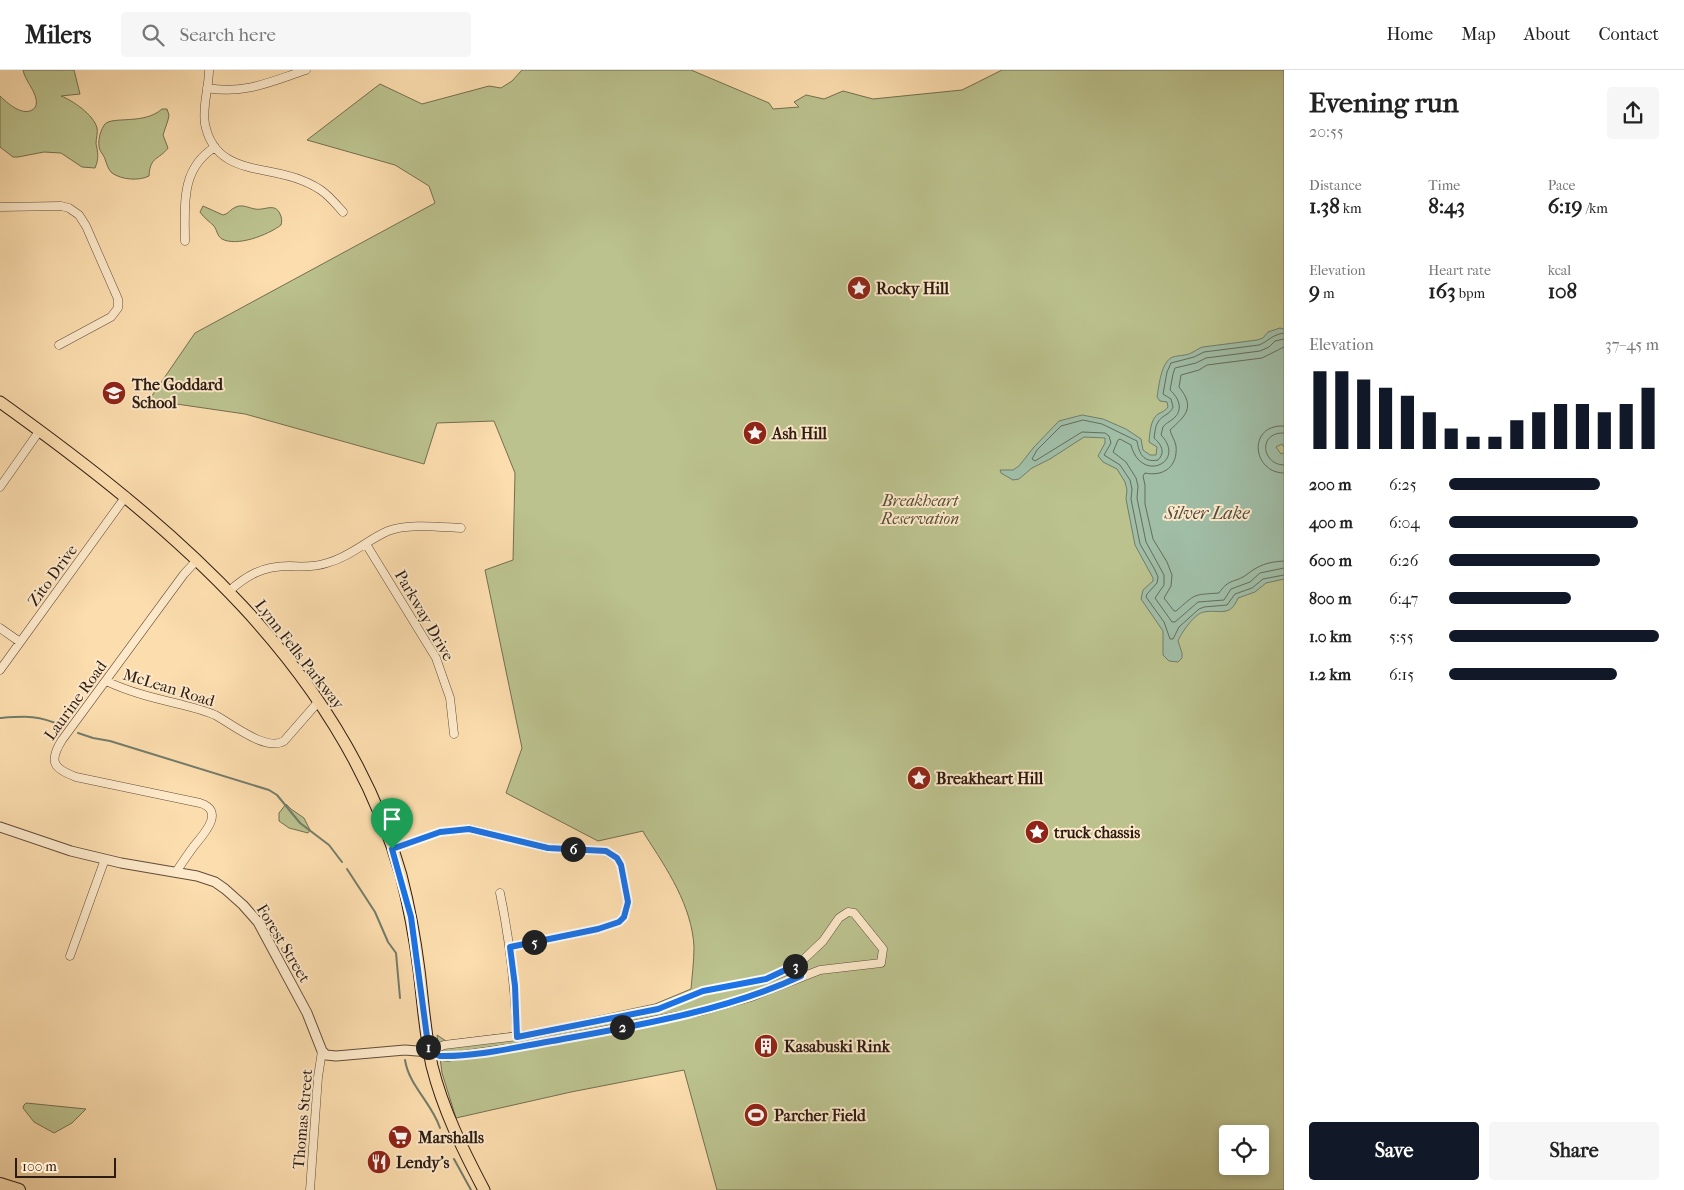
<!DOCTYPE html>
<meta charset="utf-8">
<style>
:root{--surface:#fff;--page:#f6f6f6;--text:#222;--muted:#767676;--line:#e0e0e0;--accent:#111827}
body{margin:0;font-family:"IM FELL French Canon",serif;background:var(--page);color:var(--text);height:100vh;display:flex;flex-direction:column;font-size:19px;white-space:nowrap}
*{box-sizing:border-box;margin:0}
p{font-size:16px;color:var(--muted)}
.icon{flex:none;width:28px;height:28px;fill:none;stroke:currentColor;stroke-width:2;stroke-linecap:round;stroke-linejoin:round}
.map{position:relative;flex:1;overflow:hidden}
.panel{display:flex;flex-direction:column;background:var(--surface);width:400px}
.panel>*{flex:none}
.fabs{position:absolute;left:1219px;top:1055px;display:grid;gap:10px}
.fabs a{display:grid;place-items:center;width:50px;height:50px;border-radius:5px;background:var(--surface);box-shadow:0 2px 8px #0003;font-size:25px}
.scale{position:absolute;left:15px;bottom:12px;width:101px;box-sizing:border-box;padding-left:5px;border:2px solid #2c1b13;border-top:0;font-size:14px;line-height:18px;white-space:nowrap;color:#2c1b13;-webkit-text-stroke:4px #fde9ca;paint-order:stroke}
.pin{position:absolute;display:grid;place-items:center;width:42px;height:42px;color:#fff;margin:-51px -21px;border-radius:50% 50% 50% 0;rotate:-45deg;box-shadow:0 0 5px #0007}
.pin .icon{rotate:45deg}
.km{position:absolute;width:25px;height:25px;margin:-12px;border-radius:50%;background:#222;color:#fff;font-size:14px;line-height:25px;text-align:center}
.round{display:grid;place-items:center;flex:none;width:52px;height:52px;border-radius:5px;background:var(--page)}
.headline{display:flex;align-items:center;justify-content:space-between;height:85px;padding:0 25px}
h1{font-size:28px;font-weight:700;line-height:38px}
.stats{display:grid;grid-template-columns:repeat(3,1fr);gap:8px;height:85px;padding:5px 25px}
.stats div{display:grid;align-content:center}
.stats b{font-size:21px;font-weight:700}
.stats small{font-size:14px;font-weight:400}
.stats p{font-size:14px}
.chart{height:140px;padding:10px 25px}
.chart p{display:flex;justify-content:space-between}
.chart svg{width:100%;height:90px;margin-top:5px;stroke:var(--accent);stroke-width:6}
.cta{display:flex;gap:10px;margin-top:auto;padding:10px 25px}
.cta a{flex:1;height:58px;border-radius:5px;background:var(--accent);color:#fff;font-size:20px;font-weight:700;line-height:58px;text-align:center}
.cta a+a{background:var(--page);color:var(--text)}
ul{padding:0 25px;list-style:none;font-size:16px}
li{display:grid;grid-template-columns:80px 60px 1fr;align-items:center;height:38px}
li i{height:12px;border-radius:6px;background:var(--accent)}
header{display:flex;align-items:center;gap:30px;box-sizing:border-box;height:70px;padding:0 25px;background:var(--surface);border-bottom:1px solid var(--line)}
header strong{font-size:24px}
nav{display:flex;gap:28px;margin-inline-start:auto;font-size:18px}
.search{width:350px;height:45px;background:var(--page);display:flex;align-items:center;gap:12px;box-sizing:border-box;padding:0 18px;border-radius:5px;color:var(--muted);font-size:19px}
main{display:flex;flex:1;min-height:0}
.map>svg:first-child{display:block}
.green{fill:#bbc28e;stroke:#746e50;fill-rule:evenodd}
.water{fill:#a0bda6;stroke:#727c6b}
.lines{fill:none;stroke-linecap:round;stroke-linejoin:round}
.shore{stroke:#666c5c;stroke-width:1}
.stream{stroke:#727c6b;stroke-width:2}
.minor-casing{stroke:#604c3a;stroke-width:9}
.tertiary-casing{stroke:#604c3a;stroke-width:11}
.primary-casing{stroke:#2c1b13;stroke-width:13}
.trunk-casing{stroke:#2c1b13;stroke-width:14}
.minor{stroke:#fde9ca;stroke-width:8}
.tertiary{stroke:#fde9ca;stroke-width:9}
.primary{stroke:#fcddae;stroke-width:11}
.trunk{stroke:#fcddae;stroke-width:12}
.route-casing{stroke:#fff;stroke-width:10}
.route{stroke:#1a73e8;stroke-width:6}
.labels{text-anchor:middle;stroke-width:4;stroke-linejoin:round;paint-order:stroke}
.poi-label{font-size:16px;font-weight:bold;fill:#2c1b13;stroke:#fde9ca;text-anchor:start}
.park-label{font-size:16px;font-style:italic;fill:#574d38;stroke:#fde9ca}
.street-label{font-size:16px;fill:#2c1b13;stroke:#fde9ca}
.water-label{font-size:18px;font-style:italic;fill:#4f4c3f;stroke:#fde9ca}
</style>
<header>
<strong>Milers</strong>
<div class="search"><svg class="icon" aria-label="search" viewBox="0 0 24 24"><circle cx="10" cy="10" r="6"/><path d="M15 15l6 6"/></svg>Search here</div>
<nav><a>Home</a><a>Map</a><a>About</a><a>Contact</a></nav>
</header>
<main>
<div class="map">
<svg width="1284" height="1120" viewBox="0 0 1284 1120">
<rect width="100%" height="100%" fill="#fcddae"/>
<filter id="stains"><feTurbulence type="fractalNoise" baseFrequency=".004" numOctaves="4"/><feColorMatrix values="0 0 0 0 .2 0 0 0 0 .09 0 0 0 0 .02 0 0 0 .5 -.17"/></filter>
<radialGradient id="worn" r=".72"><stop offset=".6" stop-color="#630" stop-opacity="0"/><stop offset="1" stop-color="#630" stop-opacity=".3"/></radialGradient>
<path class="green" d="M23,0H74L80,24L61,26C72,30 94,45 97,58C98,63 96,68 96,74C98,82 99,89 95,98L82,97L61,83L44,82L18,87H13L0,77V26C7,33 22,46 32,40C36,38 37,34 36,29C34,19 25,10 23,0Z
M522,0H691L769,33L773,39L799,37L794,32L806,25L824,29L843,21L873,29L962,20L1002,0H1284V1120H717L684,1000L571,1022L456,1048L442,1003L437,965L446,971L534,960L655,934L691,919C692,906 694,891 694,877C692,836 667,799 645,765L643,761L598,771L506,723L522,678L485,500L513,490L515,403L494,351L437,353L424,394L245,344L149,330L195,263L435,133L429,116L395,95L307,70L380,14L422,34L489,16L501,18L512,11ZM1228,1064H1260V1096H1228Z
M162,39H167L169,45L168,50L163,65L168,78C159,90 150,86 149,106C139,111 122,110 112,103C108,99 107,95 105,89C104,85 99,81 99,76C98,69 101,59 105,54C113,46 144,55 162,39Z
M203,136L223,145C229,144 230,139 236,137C242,134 249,138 255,139C264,141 275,132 280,144C282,148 282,151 281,155C268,165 237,177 222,169C217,166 217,160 214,156C209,151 204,148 200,142Z
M286,734L291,739L304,748L310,760L308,763L289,758L279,751V743Z
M26,1033L86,1039L72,1053L54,1063L34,1052L23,1038L24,1035Z"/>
<path class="water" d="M1280,258L1284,259V377L1282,374L1276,377L1281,384L1284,383V509L1266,513L1255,522L1238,528C1230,548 1220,539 1204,542C1195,543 1181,563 1178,571L1182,583V588L1178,592L1169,591L1163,585V561L1141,529L1143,520L1153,511V508L1135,475L1126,429L1127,420L1125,412L1117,399L1103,392L1098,386L1105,373V368L1084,367L1050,389L1032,398L1019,409L1013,410L1001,403L1000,400H1013L1019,396L1034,377L1059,351L1082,345L1103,349L1126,359L1141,369L1143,380L1150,385H1156L1157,377L1149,372C1150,363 1150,350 1158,344C1162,342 1165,341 1168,337L1167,332L1160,331L1157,327C1159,316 1161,291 1173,287C1179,285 1187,286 1193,282C1197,280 1199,278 1203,277L1257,270L1263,268L1268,262Z"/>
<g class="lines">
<path class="shore" d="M1284,263C1271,265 1269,271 1259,275L1204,282L1194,287L1171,293L1167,302L1163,324L1171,329L1173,337C1170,345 1162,345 1158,352C1155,356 1155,363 1154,368C1161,374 1166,382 1158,390C1143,393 1139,383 1137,371L1102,354L1083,350L1061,356L1037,380L1032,389L1035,391L1082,362L1105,363L1109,366L1111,373L1104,385L1120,395L1130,410L1132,419L1131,429L1140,474L1155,500L1158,507L1157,513L1147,524L1146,527L1164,552L1170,569H1173L1179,557L1199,539L1204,537L1227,535L1235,524L1252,518L1263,509L1284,505
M1284,269L1275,271L1269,277L1260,281L1206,288L1196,293L1175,298L1173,304L1170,320C1179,328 1184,340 1173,349C1169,352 1166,353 1163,357L1161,365C1187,392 1141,414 1131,375L1120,369L1118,370L1113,382L1126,392L1136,408L1138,416L1137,428L1146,472L1164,505V515L1155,528L1172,552H1175L1198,532L1224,530L1231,519L1250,512L1260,503L1284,498
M1284,277L1262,288L1207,295L1199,300L1181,305L1179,317C1196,338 1185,346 1170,360C1171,365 1175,370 1176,376C1178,396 1164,407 1145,403L1143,406L1145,415V434L1153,469L1167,492L1172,505L1171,516L1164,528L1174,541H1176C1197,523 1192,525 1219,523C1229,508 1235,513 1246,505C1259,495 1267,492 1284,491
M1284,356C1247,354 1252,403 1284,403
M1284,363C1257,362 1262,395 1284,395"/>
<path class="stream" d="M0,648C27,646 38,645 63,656
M78,663L93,668L110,671L269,720L277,725L300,753L329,775L342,792
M347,799L375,842L388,872L396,883L400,928
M405,990C409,1016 432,1033 440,1058
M454,1089L471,1120"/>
<g class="minor-casing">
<path id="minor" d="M209,0C209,18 202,36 205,54C215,105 265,95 301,110C322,118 329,126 343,142
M207,18C244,25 272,11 306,0
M0,137L61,136L69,138L79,145L86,156L118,229V238L111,247L59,275
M185,171C185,135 180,99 215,77
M0,417L40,360
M366,474L436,588L450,628L454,664
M228,522C247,505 263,496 289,496C302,497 315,497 327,493C350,487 367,470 388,461C408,453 440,457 461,458
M0,558L20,572
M0,600L126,426
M106,611C129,622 154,628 179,634C191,637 204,640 215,645C232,654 266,682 284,671L319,631
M392,779L440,762L469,759L548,778L605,781L617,788L621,795L628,832L624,847L619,852L598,859L510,877
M176,802C182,793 188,784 194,776C203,765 226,741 200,733L76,707C54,699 48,692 62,670L184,504L197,490
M500,823C510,871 515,918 517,967
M848,842L854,843L883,879L881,893L820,900L751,927L702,941L577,966L518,977L448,987L439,986L429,982L444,975L535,964L658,939L703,921L766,909L788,900L804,889L823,871L839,848Z
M70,886L105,789
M310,1120L318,1007L322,981"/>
</g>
<g class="tertiary-casing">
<path id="tertiary" d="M0,757L71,781L121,793L197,806L215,812L225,819L243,835L258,852L307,943L322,981L326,985L336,986L405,980L429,982"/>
</g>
<g class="primary-casing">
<path id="primary" d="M0,332C170,454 342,596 401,805C409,836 415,868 419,900C423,932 425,964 432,996C443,1040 463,1080 484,1120"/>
</g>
<g class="trunk-casing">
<path id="trunk" d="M0,1114L19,1120"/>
</g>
<use href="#minor" class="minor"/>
<use href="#tertiary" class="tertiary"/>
<use href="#primary" class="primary"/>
<use href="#trunk" class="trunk"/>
</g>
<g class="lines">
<g class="route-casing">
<path id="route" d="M469,759L548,778L606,781L617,788L621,795L628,832L624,847L619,852L598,859L510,877L515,916L517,967L658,939L703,921L766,909L796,895L801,906C726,941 634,956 552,971C517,977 475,987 440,986L429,982L411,847L392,779L440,762Z"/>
</g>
<use href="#route" class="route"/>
</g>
<defs>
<g id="sight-disc" transform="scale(1.25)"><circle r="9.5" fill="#8f2418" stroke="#fde9ca"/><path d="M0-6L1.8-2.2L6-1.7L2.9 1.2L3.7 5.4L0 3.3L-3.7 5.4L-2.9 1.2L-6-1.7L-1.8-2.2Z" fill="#fff"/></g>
<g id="school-disc" transform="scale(1.25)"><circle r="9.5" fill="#8f2418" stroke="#fde9ca"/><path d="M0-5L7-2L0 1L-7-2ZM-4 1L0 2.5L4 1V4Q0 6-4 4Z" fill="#fff"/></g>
<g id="building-disc" transform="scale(1.25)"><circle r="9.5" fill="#8f2418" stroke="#fde9ca"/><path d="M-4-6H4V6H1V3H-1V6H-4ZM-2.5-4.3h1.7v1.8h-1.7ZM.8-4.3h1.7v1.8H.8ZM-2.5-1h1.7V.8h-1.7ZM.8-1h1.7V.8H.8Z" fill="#fff"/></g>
<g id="stadium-disc" transform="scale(1.25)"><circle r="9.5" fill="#8f2418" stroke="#fde9ca"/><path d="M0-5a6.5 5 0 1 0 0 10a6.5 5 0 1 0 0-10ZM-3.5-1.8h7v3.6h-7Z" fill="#fff"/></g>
<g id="supermarket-disc" transform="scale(1.25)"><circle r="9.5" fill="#8f2418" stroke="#fde9ca"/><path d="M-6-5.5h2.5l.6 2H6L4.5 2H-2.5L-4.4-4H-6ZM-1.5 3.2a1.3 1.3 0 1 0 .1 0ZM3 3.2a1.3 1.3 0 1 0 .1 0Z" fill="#fff"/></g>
<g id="restaurant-disc" transform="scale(1.25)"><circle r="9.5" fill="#8f2418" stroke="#fde9ca"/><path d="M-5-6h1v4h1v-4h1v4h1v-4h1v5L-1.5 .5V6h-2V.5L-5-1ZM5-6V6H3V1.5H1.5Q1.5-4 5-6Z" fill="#fff"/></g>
</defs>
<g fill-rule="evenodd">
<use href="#sight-disc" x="859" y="218"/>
<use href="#school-disc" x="114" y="323"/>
<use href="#sight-disc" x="755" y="363"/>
<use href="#sight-disc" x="919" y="708"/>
<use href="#sight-disc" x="1037" y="762"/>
<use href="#building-disc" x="766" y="976"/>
<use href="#stadium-disc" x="756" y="1045"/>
<use href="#supermarket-disc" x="400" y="1067"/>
<use href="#restaurant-disc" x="379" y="1092"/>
</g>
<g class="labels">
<g class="poi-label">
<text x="876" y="224">Rocky Hill</text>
<text x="132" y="320">The Goddard<tspan x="132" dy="18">School</tspan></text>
<text x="772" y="369">Ash Hill</text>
<text x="936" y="714">Breakheart Hill</text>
<text x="1054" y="768">truck chassis</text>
<text x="784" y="982">Kasabuski Rink</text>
<text x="774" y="1051">Parcher Field</text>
<text x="418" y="1073">Marshalls</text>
<text x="396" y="1098">Lendy's</text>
</g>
<g class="park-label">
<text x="920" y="436">Breakheart<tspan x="920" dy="18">Reservation</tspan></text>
</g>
<g class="street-label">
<text transform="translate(52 505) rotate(-54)" y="6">Zito Drive</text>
<text transform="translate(425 545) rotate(60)" y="6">Parkway Drive</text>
<text transform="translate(300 584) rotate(52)" y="6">Lynn Fells Parkway</text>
<text transform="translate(169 617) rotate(17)" y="6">McLean Road</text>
<text transform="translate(75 630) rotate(-54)" y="6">Laurine Road</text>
<text transform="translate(284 873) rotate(59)" y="6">Forest Street</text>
<text transform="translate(302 1049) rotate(-85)" y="6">Thomas Street</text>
</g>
<g class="water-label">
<text x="1207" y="449">Silver Lake</text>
</g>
</g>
<rect width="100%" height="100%" filter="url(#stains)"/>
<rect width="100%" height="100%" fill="url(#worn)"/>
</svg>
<div class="fabs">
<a><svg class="icon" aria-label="locate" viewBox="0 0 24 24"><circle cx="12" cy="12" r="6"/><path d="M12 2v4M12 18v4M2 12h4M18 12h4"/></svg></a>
</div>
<div class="scale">100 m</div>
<div class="pin" style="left:392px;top:779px;background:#1e9e55"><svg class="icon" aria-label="arrive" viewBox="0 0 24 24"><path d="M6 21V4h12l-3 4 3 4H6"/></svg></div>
<b class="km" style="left:428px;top:977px">1</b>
<b class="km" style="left:622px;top:957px">2</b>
<b class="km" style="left:795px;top:896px">3</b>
<b class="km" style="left:534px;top:872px">5</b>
<b class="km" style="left:573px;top:779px">6</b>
</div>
<section class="panel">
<div class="headline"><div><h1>Evening run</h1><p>20:55</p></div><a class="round"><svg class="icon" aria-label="share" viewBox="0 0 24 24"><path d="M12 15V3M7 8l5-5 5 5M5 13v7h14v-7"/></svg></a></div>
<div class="stats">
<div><p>Distance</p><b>1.38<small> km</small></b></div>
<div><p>Time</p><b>8:43</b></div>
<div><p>Pace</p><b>6:19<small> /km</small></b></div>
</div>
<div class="stats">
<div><p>Elevation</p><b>9<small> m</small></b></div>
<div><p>Heart rate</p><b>163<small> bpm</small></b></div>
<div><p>kcal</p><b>108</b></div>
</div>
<div class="chart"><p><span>Elevation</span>37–45 m</p>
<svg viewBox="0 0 160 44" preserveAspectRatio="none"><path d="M5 44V6M15 44V6M25 44V10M35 44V14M45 44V18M55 44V26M65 44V34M75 44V38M85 44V38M95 44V30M105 44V26M115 44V22M125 44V22M135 44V26M145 44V22M155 44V14"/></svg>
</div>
<ul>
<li><b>200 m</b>6:25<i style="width:72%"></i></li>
<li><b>400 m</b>6:04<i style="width:90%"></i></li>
<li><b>600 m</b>6:26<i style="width:72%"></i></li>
<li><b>800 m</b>6:47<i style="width:58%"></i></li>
<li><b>1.0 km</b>5:55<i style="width:100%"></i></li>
<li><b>1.2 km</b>6:15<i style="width:80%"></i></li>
</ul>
<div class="cta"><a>Save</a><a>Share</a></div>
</section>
</main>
